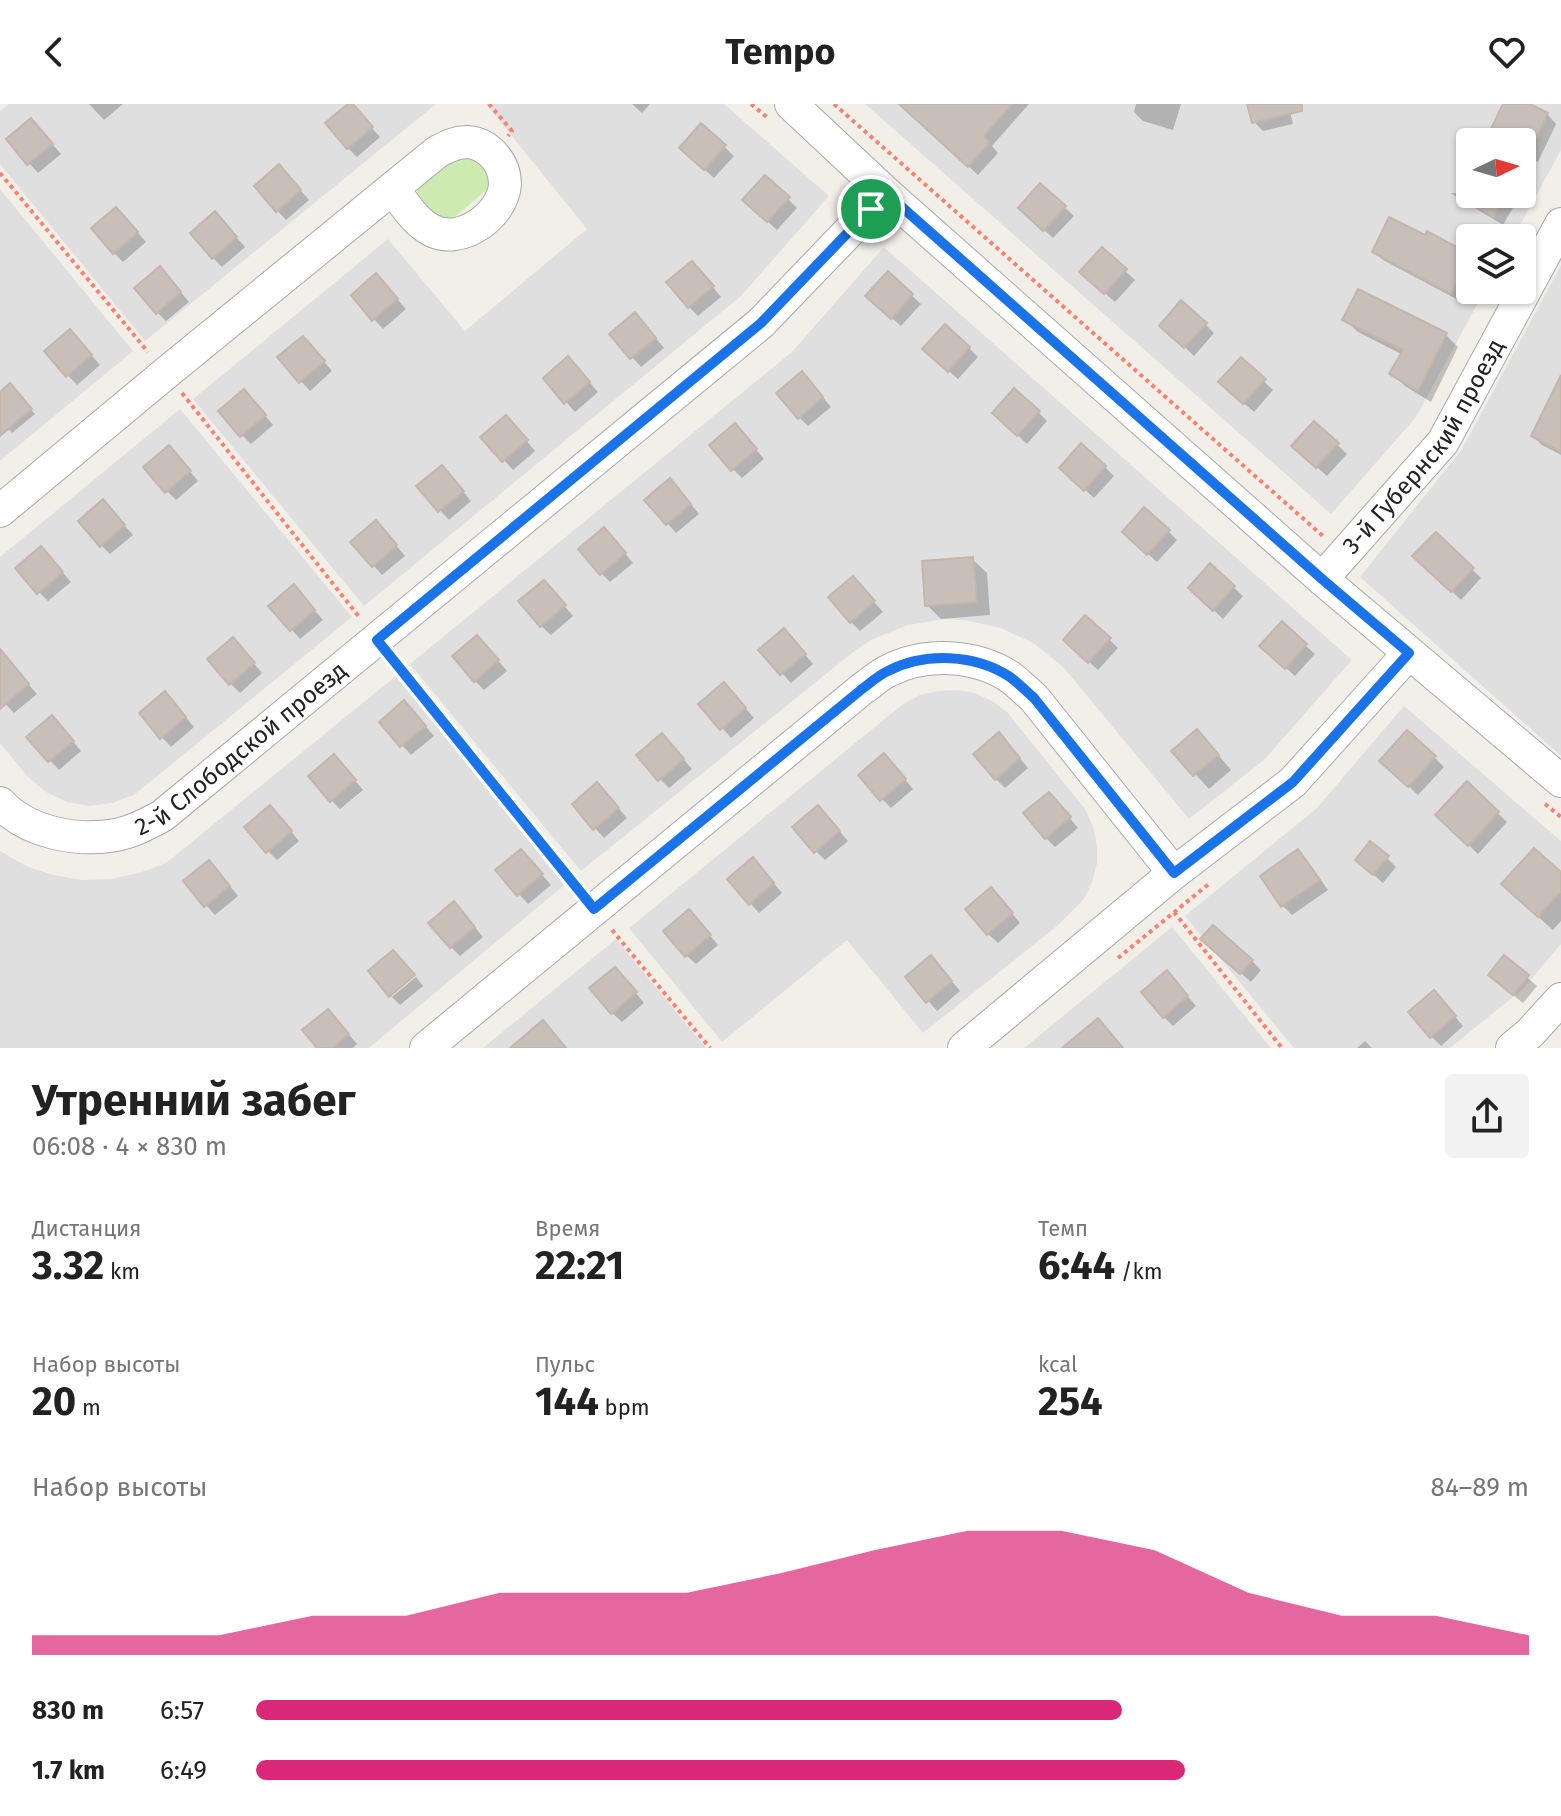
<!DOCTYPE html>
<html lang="ru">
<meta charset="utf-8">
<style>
:root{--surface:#fff;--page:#f2f2f2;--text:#222;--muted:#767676;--accent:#db2777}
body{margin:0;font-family:"Fira Sans",sans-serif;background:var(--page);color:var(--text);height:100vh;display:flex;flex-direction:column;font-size:30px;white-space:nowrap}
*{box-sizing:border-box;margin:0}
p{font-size:26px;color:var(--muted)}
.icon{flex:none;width:44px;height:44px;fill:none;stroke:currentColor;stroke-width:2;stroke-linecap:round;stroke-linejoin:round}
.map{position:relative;height:944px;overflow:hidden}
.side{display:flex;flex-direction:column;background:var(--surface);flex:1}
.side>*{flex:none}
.needle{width:52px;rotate:85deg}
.buttons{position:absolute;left:1456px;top:24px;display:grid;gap:16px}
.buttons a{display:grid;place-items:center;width:80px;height:80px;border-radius:8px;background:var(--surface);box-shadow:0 2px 6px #0004;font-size:40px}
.pin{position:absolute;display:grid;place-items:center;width:68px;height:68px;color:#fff;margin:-34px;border:4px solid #fff;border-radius:50%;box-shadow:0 2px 8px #0007}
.round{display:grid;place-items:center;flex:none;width:84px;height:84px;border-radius:8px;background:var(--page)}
.headline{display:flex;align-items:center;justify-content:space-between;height:136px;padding:0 32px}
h1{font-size:44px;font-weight:700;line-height:60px}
.figures{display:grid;grid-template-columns:repeat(3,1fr);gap:12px;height:136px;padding:8px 32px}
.figures div{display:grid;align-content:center}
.figures b{font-size:40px;font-weight:700}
.figures small{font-size:22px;font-weight:400}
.figures p{font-size:22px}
.chart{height:224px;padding:16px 32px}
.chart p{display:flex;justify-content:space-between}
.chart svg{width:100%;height:144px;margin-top:8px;fill:var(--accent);opacity:.7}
ul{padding:0 32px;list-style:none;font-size:26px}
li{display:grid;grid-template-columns:128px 96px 1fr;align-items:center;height:60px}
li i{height:20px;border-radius:10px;background:var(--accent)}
header{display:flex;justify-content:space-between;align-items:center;height:104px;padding:0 32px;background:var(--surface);font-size:36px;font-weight:700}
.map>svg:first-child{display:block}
.residential{fill:#e0dfdf;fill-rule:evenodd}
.grass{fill:#cdebb0}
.shadow{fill:#0003}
.building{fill:#c7bfb8;stroke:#c4b6ab;stroke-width:2}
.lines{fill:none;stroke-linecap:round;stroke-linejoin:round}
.minor-casing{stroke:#a9a9a9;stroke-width:34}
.path{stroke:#fa8072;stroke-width:4;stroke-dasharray:4 4;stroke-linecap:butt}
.minor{stroke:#fff;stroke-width:32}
.route-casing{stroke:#fff;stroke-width:16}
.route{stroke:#1a73e8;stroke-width:10}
.labels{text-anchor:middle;stroke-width:6;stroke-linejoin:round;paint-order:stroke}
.street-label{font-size:24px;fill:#222;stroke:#fff}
</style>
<header><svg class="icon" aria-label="back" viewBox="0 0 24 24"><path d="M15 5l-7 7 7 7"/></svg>Tempo<svg class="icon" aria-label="heart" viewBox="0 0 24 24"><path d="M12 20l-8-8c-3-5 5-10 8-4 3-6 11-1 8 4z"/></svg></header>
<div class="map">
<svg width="1561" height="944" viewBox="0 0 1561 944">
<rect width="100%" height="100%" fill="#f2efe9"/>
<path class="residential" d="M9,0H436L145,237L0,60V7Z
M486,0H724L829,92L741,192L364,502L193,295L388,135L465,227L587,125Z
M865,0H1561V46L1513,134H1470V186H1485L1416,313L1331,410ZM1470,38H1522V90H1470Z
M0,85L133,247L0,357Z
M884,143L1352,556L1264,656L1189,715L1064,564L1035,540L1001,524L964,516L945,515L908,521L873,535L857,545L581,767L410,560L792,248Z
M1561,161V652L1360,473L1462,345Z
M180,305L352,513L134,691L112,699L89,702L67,698L46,688L28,673L0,639V453Z
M397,571L569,777L369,944H0V747L26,762L53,771L82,776L111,775L139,769L166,759Z
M957,586L975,589L992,597L1007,608L1085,705L1093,722L1097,741V759L1092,778L1084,795L1057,822L923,929L847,836L722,938L629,824L903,600L920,591L938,587Z
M1404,602L1561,737V840L1523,885L1450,944H1294L1185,812L1317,704Z
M1172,823L1271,944H1024Z
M616,835L706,944H483Z"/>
<path class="grass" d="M450,49L488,55L490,83L456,112L445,116L432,115L416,90L421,76Z"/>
<path class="shadow" d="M89,0H123L104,16Z
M351,0L380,33L357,53L348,44Z
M632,0H650L642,9Z
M902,0H1029L992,42L998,49L978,71Z
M1136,0H1181L1173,26L1143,17L1134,8Z
M1249,0H1288L1293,20L1263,27L1254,18Z
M1505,0H1525L1547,10L1556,20L1538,58L1522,50V38H1498L1491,30Z
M701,21L734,52L714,74L691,53Z
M40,26L61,50L38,69L8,36Z
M288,72L309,96L286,116L277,106Z
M1470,76V90H1513L1518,95L1503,121L1470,101L1461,92Z
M788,95L797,104L777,126L754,105Z
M1064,103L1074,112L1053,134L1030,113Z
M125,114L146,138L123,158L114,149Z
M224,119L245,143L222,163L213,154Z
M1102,146L1135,176L1115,198L1091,177Z
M1374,148L1470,152V178L1460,197L1383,156Z
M701,168L721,193L698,212L689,203Z
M169,174L189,198L166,217L157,208Z
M385,181L406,205L383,225L353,192Z
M911,191L921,200L901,222L877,201Z
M1345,216L1446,231L1458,243L1431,298L1405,282L1392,269L1403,251L1358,228Z
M644,220L664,244L641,263L612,230Z
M1205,220L1214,229L1194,252L1171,230Z
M79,237L100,261L77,281L47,248Z
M312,243L332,267L310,287L280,254Z
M969,244L978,253L958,275L934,254Z
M1241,256L1273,286L1254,308L1230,287Z
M577,264L598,288L575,308L545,274Z
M811,279L831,303L808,322L799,313Z
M10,282L35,310L12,329L0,315V290Z
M253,297L273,321L251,340L242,331Z
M1561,297V351L1542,341L1533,332Z
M1038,308L1047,317L1027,340L1004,318Z
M1314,319L1347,350L1327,372L1303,351Z
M515,323L535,347L513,366L483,333Z
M744,331L764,355L742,374L733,365Z
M178,353L198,377L176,396L167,387Z
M1105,363L1114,372L1094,394L1071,373Z
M451,373L471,397L449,416L419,383Z
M679,386L699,410L676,429L647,396Z
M112,407L133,431L110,450L101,441Z
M1168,427L1177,436L1157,458L1134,437Z
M385,428L405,452L382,471L353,438Z
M1436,431L1481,474L1461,496L1415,452Z
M613,435L633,459L610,478L601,469Z
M50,454L71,478L48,497L39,488Z
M972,455L987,469L990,511L941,515L927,501Z
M1210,462L1243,492L1223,515L1200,493Z
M862,484L883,508L860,527L851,518Z
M553,488L573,512L551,531L541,522Z
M302,492L323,516L300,535L271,502Z
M1109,535L1118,544L1098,566L1075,545Z
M793,536L813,560L791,579L761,546Z
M1305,541L1315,550L1295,572L1271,551Z
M486,542L507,567L484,586L475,577Z
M242,545L262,569L240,589L230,579Z
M0,563L16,566L37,590L14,609L0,594Z
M733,590L754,614L731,634L701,600Z
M174,599L194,623L171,643L141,610Z
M413,608L434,632L411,651L381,618Z
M61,623L81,647L59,666L29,633Z
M1008,640L1028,664L1005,684L996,675Z
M671,641L692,665L669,684L660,675Z
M1211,642L1231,666L1209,685L1174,647Z
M1435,654L1444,663L1418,691L1391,666Z
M893,661L913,685L891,704L882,695Z
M343,662L363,686L340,705L331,696Z
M1467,680L1507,718L1478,750L1438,711Z
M606,690L627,714L604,734L595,724Z
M1058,700L1078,724L1055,743L1046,734Z
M279,713L299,737L277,756L268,747Z
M827,713L848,737L825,756L816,747Z
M1298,747L1307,756L1328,786L1292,811L1283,802Z
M1387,754L1396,763L1383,779L1367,765Z
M530,757L551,781L528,800L498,767Z
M762,765L782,789L759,809L750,799Z
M218,767L238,792L215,811L185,778Z
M1561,771V817L1553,826L1517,794Z
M1000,795L1020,819L998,839L988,830Z
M463,809L483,833L460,852L451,843Z
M698,817L718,841L696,860L686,851Z
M1212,844L1252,857L1261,866L1251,878Z
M1504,854L1537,882L1523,899L1500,880Z
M940,863L960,887L937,907L908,873Z
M416,873L423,882L400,901L392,893Z
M624,874L644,899L622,918L612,909Z
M1176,878L1196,902L1173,922L1164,913Z
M1443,898L1463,922L1441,942L1432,933Z
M337,916L357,940L353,944H320Z
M1365,937L1372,944H1357Z"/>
<path class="building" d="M348,0H353L373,23L347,45L325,19Z
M899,0H1012L984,32L990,38L968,63Z
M1247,0H1302V7L1252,19Z
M1503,0H1530L1548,9L1534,38H1503L1488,31Z
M31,14L53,40L27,61L6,35Z
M701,19L726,41L704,66L679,44Z
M279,60L301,86L276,108L254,82Z
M765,71L790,93L767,118L742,96Z
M1040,79L1066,102L1043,127L1018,104Z
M1454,90H1506L1493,113Z
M116,103L138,128L113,150L91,124Z
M215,107L237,133L212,155L190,129Z
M1389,113L1425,131L1427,127L1470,150V154L1451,190L1372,148Z
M1102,143L1127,165L1104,190L1079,168Z
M692,157L714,182L688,204L666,178Z
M160,162L181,188L156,210L134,184Z
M888,167L913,190L891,215L865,192Z
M376,169L398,195L372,217L351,191Z
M1358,185L1447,229L1418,287L1389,270L1403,246L1342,216Z
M1181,196L1207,219L1184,244L1159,222Z
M635,208L656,234L630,255L609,230Z
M945,220L970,243L948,268L922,245Z
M70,225L92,251L66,273L44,247Z
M303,232L325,257L299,279L277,253Z
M568,252L590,278L564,300L543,274Z
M1241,253L1266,275L1243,300L1218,278Z
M802,267L823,293L798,315L776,289Z
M1561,271V348L1531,332Z
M10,279L32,305L0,332V288Z
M1014,284L1040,307L1017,332L992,309Z
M244,285L266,311L240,333L218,307Z
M506,311L528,336L502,358L480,333Z
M1314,317L1339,339L1316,364L1291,342Z
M735,319L757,345L731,367L709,341Z
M1081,339L1106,362L1084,387L1059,364Z
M169,341L191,367L165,389L143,363Z
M442,361L464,387L438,408L416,382Z
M670,374L691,400L666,421L644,396Z
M103,395L125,421L100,443L78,417Z
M1144,403L1170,426L1147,451L1122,428Z
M376,416L397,441L372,463L350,438Z
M604,423L626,449L600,471L578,445Z
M1436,428L1474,464L1451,488L1412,452Z
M41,442L63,468L37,490L15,464Z
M973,453L977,498L925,502L922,457Z
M1210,459L1235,482L1213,507L1188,484Z
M853,472L875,497L850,519L828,493Z
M544,476L566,501L540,523L518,497Z
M294,480L315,506L290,527L268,502Z
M1085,511L1111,534L1088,559L1063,536Z
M1282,517L1307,540L1285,565L1259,542Z
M784,524L806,550L780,571L758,546Z
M477,531L499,556L474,578L452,552Z
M233,533L255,559L229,581L207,555Z
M0,545L29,580L0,605Z
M724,578L746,604L720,626L698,600Z
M165,587L186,613L160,635L139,609Z
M404,596L426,622L400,643L379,618Z
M52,611L74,637L48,658L26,633Z
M1197,625L1219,651L1193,672L1171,647Z
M1407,626L1436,652L1408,683L1379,657Z
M999,628L1020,654L995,676L973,650Z
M662,629L684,655L658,677L636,651Z
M884,649L906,675L880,697L858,671Z
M334,650L356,676L330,698L308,672Z
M1467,677L1499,708L1468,742L1435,711Z
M597,678L619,704L593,726L572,700Z
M1049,688L1071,713L1045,735L1023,709Z
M270,701L292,727L266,749L244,723Z
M818,701L840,727L814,749L792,723Z
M1370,737L1389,752L1373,771L1355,756Z
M1534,744L1561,768V787L1538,813L1501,780Z
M521,745L543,770L517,792L495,766Z
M1298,745L1320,776L1281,803L1260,772Z
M753,753L774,779L749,801L727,775Z
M209,756L230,782L204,803L183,777Z
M991,783L1013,809L987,831L965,805Z
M454,797L475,823L450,844L428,819Z
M689,805L711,831L685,853L663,827Z
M1213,821L1253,856L1240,870L1200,835Z
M393,846L415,871L389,893L368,867Z
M931,851L952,877L926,899L905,873Z
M1504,851L1529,871L1513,891L1488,871Z
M615,863L637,888L611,910L589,884Z
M1167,866L1188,892L1163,914L1141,888Z
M1434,886L1456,912L1430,934L1408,908Z
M328,905L349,930L333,944H317L302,926Z
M1098,914L1123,944H1062Z
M543,916L566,944H510Z"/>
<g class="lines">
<g class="minor-casing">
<g id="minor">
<path d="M791,0L886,89L1322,475L1561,677"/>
<path d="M0,407L166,269L437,48C447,43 455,38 467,38C488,39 505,59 505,80C503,112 460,142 431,126C415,118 404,99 393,85"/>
<path id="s1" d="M1322,475L1443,338L1561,120"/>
<path id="s2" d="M0,699C28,729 77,738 116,731C132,728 147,720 162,712L761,219L886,89"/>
<path d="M426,944L862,585C871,579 879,571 888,567C925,548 975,550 1010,573C1018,579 1026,587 1034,594L1174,769"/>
<path d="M964,944L1174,769L1293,678L1409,549"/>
<path d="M1512,944L1530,929L1561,895"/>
</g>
</g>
<path class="path" d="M489,0L512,27L508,32
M751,0L768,14
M834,0L1324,433
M0,69L148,248
M182,289L360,514
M393,555L578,785
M1545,700L1561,713
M1174,808L1282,944
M612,826L710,944
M1118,854L1210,779"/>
<use href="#minor" class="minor"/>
</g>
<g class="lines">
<g class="route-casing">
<path id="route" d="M886,89L1322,475L1409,549L1293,678L1174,769L1034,594C1026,587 1018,579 1010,573C975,550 925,548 888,567C879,571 870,579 862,585L594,805L377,536L761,219Z"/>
</g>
<use href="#route" class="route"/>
</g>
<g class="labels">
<g class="street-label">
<text dy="8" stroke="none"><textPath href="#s1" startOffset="168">3-й Губернский проезд</textPath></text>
<text dy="8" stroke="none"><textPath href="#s2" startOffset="278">2-й Слободской проезд</textPath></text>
</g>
</g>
</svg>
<div class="buttons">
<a><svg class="needle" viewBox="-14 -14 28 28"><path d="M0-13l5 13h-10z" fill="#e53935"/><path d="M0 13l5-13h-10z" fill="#767676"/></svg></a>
<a><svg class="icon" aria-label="layers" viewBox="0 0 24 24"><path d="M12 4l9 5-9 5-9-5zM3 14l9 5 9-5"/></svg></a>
</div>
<div class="pin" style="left:871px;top:105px;background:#1e9e55"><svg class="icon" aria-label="arrive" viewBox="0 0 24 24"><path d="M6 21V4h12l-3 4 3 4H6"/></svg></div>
</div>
<section class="side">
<div class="headline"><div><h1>Утренний забег</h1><p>06:08 · 4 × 830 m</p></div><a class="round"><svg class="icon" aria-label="share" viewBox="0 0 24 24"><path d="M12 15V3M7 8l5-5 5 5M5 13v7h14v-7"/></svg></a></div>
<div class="figures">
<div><p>Дистанция</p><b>3.32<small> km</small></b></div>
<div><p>Время</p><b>22:21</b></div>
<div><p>Темп</p><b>6:44<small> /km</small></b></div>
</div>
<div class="figures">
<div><p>Набор высоты</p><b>20<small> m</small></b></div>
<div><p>Пульс</p><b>144<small> bpm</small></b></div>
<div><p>kcal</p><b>254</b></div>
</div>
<div class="chart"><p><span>Набор высоты</span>84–89 m</p>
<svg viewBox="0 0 160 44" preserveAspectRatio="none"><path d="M0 44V38L10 38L20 38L30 32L40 32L50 25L60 25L70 25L80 19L90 12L100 6L110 6L120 12L130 25L140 32L150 32L160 38V44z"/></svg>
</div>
<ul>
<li><b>830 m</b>6:57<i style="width:68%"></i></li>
<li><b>1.7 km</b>6:49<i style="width:73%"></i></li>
</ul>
</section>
